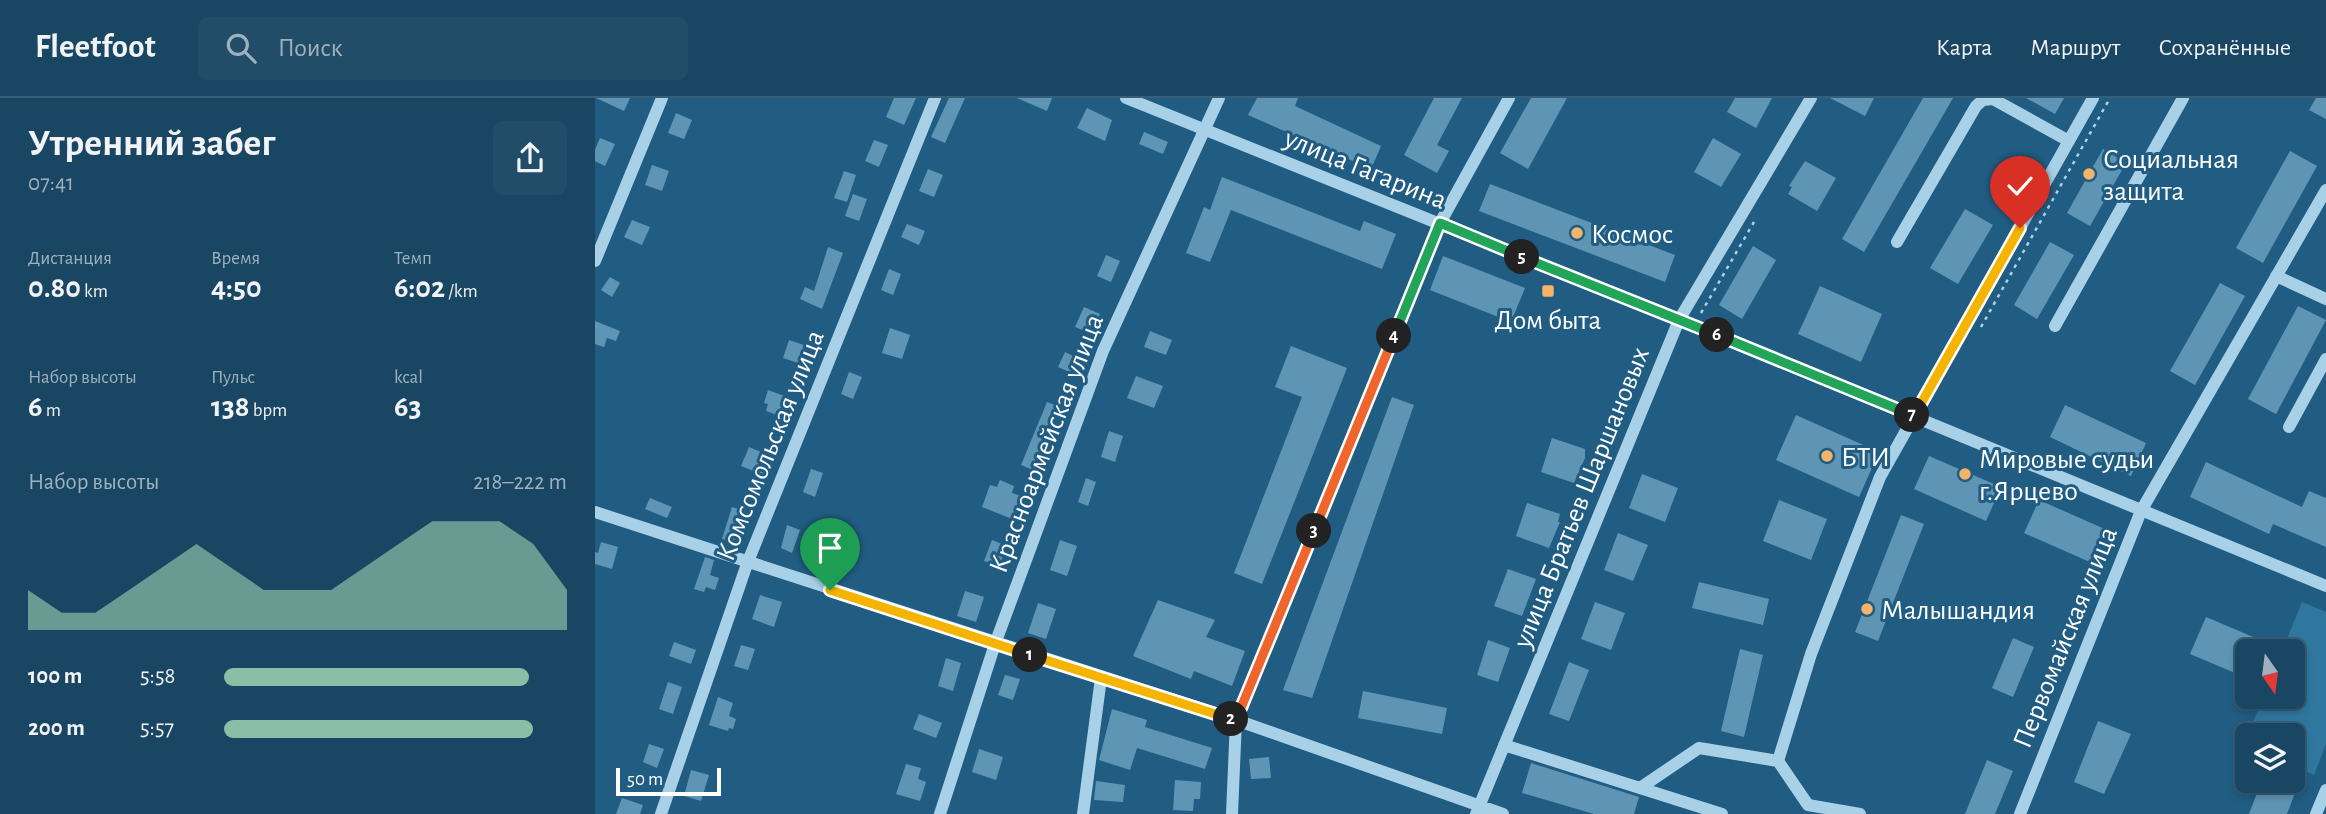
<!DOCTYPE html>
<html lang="ru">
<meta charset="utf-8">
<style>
:root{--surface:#194662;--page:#224d68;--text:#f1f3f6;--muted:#9fb1be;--line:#375e77;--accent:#8abfa5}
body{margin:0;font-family:"Alegreya Sans",sans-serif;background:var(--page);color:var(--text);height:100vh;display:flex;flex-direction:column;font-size:26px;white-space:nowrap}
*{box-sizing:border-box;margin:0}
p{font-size:23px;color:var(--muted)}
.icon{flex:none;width:38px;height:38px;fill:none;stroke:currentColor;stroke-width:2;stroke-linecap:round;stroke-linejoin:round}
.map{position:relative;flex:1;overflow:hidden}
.side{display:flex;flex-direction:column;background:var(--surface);width:595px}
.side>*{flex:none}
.needle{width:46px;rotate:166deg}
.fabs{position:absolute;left:1640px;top:541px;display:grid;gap:14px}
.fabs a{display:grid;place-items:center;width:70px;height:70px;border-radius:10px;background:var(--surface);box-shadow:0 4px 10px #0003,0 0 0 2px var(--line);font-size:35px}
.scale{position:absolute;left:21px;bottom:18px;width:105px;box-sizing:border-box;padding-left:7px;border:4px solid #fff;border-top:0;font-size:19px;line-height:24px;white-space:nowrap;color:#fff;-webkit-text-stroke:5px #215d83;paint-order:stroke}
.pin{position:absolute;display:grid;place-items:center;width:60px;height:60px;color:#fff;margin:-72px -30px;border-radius:50% 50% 50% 0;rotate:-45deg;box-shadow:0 0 7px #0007}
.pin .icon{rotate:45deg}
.km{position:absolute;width:35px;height:35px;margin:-18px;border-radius:50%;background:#222;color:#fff;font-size:19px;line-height:35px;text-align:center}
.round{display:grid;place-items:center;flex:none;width:74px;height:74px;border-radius:10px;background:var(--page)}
.overview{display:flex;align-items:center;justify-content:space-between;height:119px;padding:0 28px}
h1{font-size:38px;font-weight:700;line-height:52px}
.stats{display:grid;grid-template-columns:repeat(3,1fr);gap:10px;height:119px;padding:7px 28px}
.stats div{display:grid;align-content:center}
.stats b{font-size:30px;font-weight:700}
.stats small{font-size:19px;font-weight:400}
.stats p{font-size:19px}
.chart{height:196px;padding:14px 28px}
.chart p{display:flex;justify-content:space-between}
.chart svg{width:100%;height:126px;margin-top:7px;fill:var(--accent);opacity:.7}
ul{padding:0 28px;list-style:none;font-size:23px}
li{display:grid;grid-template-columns:112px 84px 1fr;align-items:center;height:52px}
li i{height:18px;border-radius:9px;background:var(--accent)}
header{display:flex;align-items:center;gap:42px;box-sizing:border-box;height:98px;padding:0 35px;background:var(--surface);border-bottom:2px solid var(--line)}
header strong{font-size:33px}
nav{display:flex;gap:38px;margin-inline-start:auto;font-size:24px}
.search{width:490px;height:63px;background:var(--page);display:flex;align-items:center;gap:18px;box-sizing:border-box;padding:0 24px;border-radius:10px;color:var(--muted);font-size:26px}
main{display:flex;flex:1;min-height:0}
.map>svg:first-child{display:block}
.green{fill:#30779f}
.building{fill:#5e95b5}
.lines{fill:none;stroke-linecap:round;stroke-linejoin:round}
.path{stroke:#a8d1e8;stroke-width:2.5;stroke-dasharray:3.5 5;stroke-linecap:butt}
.minor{stroke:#a8d1e8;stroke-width:12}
.split-1-casing{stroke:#fff;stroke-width:14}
.split-2-casing{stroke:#fff;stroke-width:14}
.split-3-casing{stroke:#fff;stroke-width:14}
.split-4-casing{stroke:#fff;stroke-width:14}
.split-5-casing{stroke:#fff;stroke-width:14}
.split-6-casing{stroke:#fff;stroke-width:14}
.split-7-casing{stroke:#fff;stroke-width:14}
.split-8-casing{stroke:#fff;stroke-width:14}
.split-1{stroke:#f5b400;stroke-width:9}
.split-2{stroke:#f5b400;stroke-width:9}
.split-3{stroke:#f0652b;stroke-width:9}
.split-4{stroke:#f0652b;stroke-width:9}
.split-5{stroke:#22a559;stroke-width:9}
.split-6{stroke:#22a559;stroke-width:9}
.split-7{stroke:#22a559;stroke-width:9}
.split-8{stroke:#f5b400;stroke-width:9}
.poi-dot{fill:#f6b369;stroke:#215d83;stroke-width:2.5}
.labels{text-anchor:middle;stroke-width:6;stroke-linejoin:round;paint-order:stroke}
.poi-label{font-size:28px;fill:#fff;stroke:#215d83;text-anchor:start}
.street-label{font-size:28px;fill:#fff;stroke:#215d83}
</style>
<header>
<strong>Fleetfoot</strong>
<div class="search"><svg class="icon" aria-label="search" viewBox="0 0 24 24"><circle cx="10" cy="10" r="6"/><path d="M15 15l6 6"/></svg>Поиск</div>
<nav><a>Карта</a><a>Маршрут</a><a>Сохранённые</a></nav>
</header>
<main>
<section class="side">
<div class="overview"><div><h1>Утренний забег</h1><p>07:41</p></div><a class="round"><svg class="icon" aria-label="share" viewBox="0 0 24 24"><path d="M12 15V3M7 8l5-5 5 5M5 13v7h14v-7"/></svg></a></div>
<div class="stats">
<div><p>Дистанция</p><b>0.80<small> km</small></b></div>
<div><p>Время</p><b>4:50</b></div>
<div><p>Темп</p><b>6:02<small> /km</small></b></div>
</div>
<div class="stats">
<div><p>Набор высоты</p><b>6<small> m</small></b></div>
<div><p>Пульс</p><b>138<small> bpm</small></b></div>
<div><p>kcal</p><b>63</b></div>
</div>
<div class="chart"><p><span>Набор высоты</span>218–222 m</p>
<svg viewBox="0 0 160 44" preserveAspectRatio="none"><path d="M0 44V30L10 38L20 38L30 30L40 22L50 14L60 22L70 30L80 30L90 30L100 22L110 14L120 6L130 6L140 6L150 14L160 30V44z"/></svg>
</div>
<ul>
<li><b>100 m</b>5:58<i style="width:89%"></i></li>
<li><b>200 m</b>5:57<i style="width:90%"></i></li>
</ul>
</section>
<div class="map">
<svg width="1731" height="716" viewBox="0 0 1731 716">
<rect width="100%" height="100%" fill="#215d83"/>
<path class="green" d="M1707,504L1731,514V646L1719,677L1698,668V637H1653L1668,599L1698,598V553H1687Z"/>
<path class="building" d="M1,0H35L29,13Z
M299,0H321L309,27L291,19Z
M354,0H370L350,45L336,39Z
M422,0H457L452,13Z
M662,0H703L700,8L786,48L776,71L653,17Z
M839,0H867L842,47L854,53L842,75L809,57Z
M936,0H972L933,71L905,55Z
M1140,0H1177L1161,30L1132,14Z
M1235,0H1279L1270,18Z
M1328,0H1358L1269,154L1247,141Z
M1431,0H1469L1460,16Z
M1721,0H1731V21L1714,12Z
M492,10L517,22L510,43L482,30Z
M81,15L97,22L89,41L73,35Z
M549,34L573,44L568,56L544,46Z
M5,40L20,46L10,68L0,63V52Z
M1118,40L1146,56L1126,89L1099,74Z
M279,42L293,47L284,69L270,63Z
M1508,51L1531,65L1495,128L1472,115Z
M1695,53L1722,68L1668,165L1641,150Z
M1210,63L1241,80L1222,113L1193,96L1197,89L1194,88Z
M57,67L74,73L67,93L50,87Z
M333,71L348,77L339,99L324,93Z
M249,73L261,77L252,104L239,100Z
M627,79L765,133L769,123L801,136L787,171L636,112L615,164L591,155L609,109L615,112Z
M895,86L1080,157L1070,184L884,113Z
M258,96L272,101L264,123L250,118Z
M1370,111L1398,127L1363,186L1335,170Z
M37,122L55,129L47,147L29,139Z
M312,126L330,133L324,147L306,139Z
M1455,144L1479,157L1442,221L1419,207Z
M1158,148L1181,162L1147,221L1124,207Z
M233,149L248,155L227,211L205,201L210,189L219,193Z
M511,157L525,163L516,184L502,178Z
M848,158L930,190L916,224L835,192Z
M294,171L306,176L298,197L286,192Z
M15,179L25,185L17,199L6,192Z
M1625,185L1650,198L1600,287L1575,273Z
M1225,188L1287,216L1266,264L1203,236Z
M1703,208L1731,222L1681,316L1653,301Z
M489,209L505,216L497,236L480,229Z
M0,223L25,233L21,243L12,240L9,249L0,246Z
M295,230L315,237L307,261L287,255Z
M555,233L577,242L571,257L549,249Z
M194,242L218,250L212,268L188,260Z
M696,248L752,270L667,486L639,475L707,299L680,289Z
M470,254L488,263L481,277L463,269Z
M254,274L267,279L258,301L246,296Z
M541,278L568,288L559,310L532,300Z
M173,292L192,299L185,318L171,313L173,306L169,305Z
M797,299L819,307L717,600L688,592Z
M452,304L466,309L440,373L426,367Z
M1470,307L1551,345L1536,378L1455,339Z
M1201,317L1284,354L1264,399L1181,362Z
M514,333L528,338L520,364L506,359Z
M957,340L990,351V360L979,385L946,374Z
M154,349L180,360L173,379L146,368Z
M1334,358L1406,389L1391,423L1319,391Z
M1611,364L1707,409L1714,393L1731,400V449L1678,426L1674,436L1595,399Z
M216,371L228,375L220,399L208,394Z
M1047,376L1083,390L1070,424L1034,410Z
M491,380L501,384L493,408L483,404Z
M405,382L419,388L417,395L426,398L417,421L387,409L395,387L402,389Z
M55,400L77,409L72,420L50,411Z
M1184,402L1232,421L1216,462L1168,443Z
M1444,402L1512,432L1497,465L1429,435Z
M932,405L965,416L963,424H965L954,450L921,438Z
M137,409L150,413L139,444L127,441Z
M1306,417L1329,426L1283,543L1260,534Z
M192,427L205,432L197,455L186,450Z
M1023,435L1053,447L1038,483L1009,472Z
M397,442L412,448L404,468L389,463Z
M465,442L482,448L472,478L455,472Z
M6,444L23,449L17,471L0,466V454L3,455Z
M110,459L119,462L115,477L124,480L120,492L111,489L109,494L99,491Z
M913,471L941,481L927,518L899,508Z
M1104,484L1174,501L1168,527L1097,510Z
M370,493L389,499L381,524L362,518Z
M165,497L187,504L179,529L157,521Z
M563,502L620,522L611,539L650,553L637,588L599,573L596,581L538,558Z
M1000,504L1030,515L1016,552L986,541Z
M443,505L461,511L451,541L433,535Z
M1611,519L1670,544L1666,553H1652V580L1595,556Z
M1418,540L1439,549L1418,599L1397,590Z
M893,542L915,550L903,584L882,577Z
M79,544L101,552L96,566L74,558Z
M146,547L160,551L153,572L139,568Z
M1145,551L1168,557L1149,639L1126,633Z
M351,560L366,565L358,593L343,588Z
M974,564L994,572L974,623L954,616Z
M410,577L425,581L418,602L403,597Z
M73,584L87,589L78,616L64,611Z
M768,593L852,610L847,636L763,620Z
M123,599L138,605L134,618L141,621L138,631L134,630L133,633L114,627Z
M517,611L552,622L550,629L617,650L610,671L542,650L535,672L504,662Z
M324,616L347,625L341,640L318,631Z
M1503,623L1536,636L1509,696L1479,684Z
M54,646L69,651L62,670L48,664Z
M384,651L408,659L401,682L377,674Z
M674,659L676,680L656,681L654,661Z
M1392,662L1418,673L1400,716H1370Z
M936,665L1044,699L1039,716H999L927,695Z
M311,666L326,670L323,681L331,684L325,703L301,696Z
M96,672L114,677L106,703L89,698Z
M580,682L606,684L605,701H599L598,713L578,712Z
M1667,682L1700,695L1692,716H1654Z
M501,683L530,687L528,704L499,702Z
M27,700L48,707L45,716H21Z"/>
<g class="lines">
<path class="path" d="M1106,215L1159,124
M1386,229L1515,0"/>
<path class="minor" d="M531,0L1084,222L1731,488
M1302,144L1381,8L1388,2L1398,1L1474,43
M0,163L67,0
M1681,178L1731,201
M1460,228L1588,0
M1694,329L1731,261
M0,414L641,622L908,716
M909,647L1127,716
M1045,690L1104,650L1183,663
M66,716L152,466L340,0
M345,716L400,546L508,253L624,0
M488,716L506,580
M637,716L641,622L845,125L914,0
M881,716L1084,222L1216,0
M1265,716L1213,707L1183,663L1216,556L1285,379L1498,0
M1425,716L1546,413L1731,92
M1721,716L1731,692"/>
</g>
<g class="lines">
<g class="split-1-casing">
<path id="split-1" d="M235,492L435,557"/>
</g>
<g class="split-2-casing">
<path id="split-2" d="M435,557L636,621"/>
</g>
<g class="split-3-casing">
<path id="split-3" d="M636,621L641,622L719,433"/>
</g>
<g class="split-4-casing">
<path id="split-4" d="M719,433L799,238"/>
</g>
<g class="split-5-casing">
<path id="split-5" d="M799,238L845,125L927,159"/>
</g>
<g class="split-6-casing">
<path id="split-6" d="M927,159L1122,237"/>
</g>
<g class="split-7-casing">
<path id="split-7" d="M1122,237L1317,317"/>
</g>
<g class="split-8-casing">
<path id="split-8" d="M1317,317L1319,318L1425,130"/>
</g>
<use href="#split-1" class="split-1"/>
<use href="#split-2" class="split-2"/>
<use href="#split-3" class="split-3"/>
<use href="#split-4" class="split-4"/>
<use href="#split-5" class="split-5"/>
<use href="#split-6" class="split-6"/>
<use href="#split-7" class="split-7"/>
<use href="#split-8" class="split-8"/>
</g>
<g class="poi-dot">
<circle cx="1494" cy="76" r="7"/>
<circle cx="982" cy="135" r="7"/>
<rect x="946" y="186" width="14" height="14" rx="3.5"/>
<circle cx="1232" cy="358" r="7"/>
<circle cx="1370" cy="376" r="7"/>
<circle cx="1272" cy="511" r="7"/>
</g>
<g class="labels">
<g class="poi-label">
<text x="1508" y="70">Социальная<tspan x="1508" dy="32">защита</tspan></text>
<text x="996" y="145">Космос</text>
<text x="953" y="231" text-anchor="middle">Дом быта</text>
<text x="1246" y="368">БТИ</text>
<text x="1384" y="370">Мировые судьи<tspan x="1384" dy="32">г.Ярцево</tspan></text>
<text x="1286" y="521">Малышандия</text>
</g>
<g class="street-label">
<text transform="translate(771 70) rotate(22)" y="10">улица Гагарина</text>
<text transform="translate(450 345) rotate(-69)" y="10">Красноармейская улица</text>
<text transform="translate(174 347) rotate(-68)" y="10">Комсомольская улица</text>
<text transform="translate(985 399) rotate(-68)" y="10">улица Братьев Шаршановых</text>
<text transform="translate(1469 539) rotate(-68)" y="10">Первомайская улица</text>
</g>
</g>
</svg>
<div class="fabs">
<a><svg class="needle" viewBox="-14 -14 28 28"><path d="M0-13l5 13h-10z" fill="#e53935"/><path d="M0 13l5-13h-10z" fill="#9fb1be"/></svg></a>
<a><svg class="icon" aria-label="layers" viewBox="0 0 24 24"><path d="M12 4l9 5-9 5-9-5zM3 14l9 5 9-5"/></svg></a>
</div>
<div class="scale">50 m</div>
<div class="pin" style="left:235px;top:492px;background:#1e9e55"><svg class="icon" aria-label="arrive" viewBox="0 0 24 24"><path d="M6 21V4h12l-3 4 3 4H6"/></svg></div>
<div class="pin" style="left:1425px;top:130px;background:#d93025"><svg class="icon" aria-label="check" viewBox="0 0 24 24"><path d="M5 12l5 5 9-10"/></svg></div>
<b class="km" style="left:435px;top:557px">1</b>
<b class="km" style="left:636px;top:621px">2</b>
<b class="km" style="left:719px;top:433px">3</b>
<b class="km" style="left:799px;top:238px">4</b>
<b class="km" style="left:927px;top:159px">5</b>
<b class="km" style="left:1122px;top:237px">6</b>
<b class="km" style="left:1317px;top:317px">7</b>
</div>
</main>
